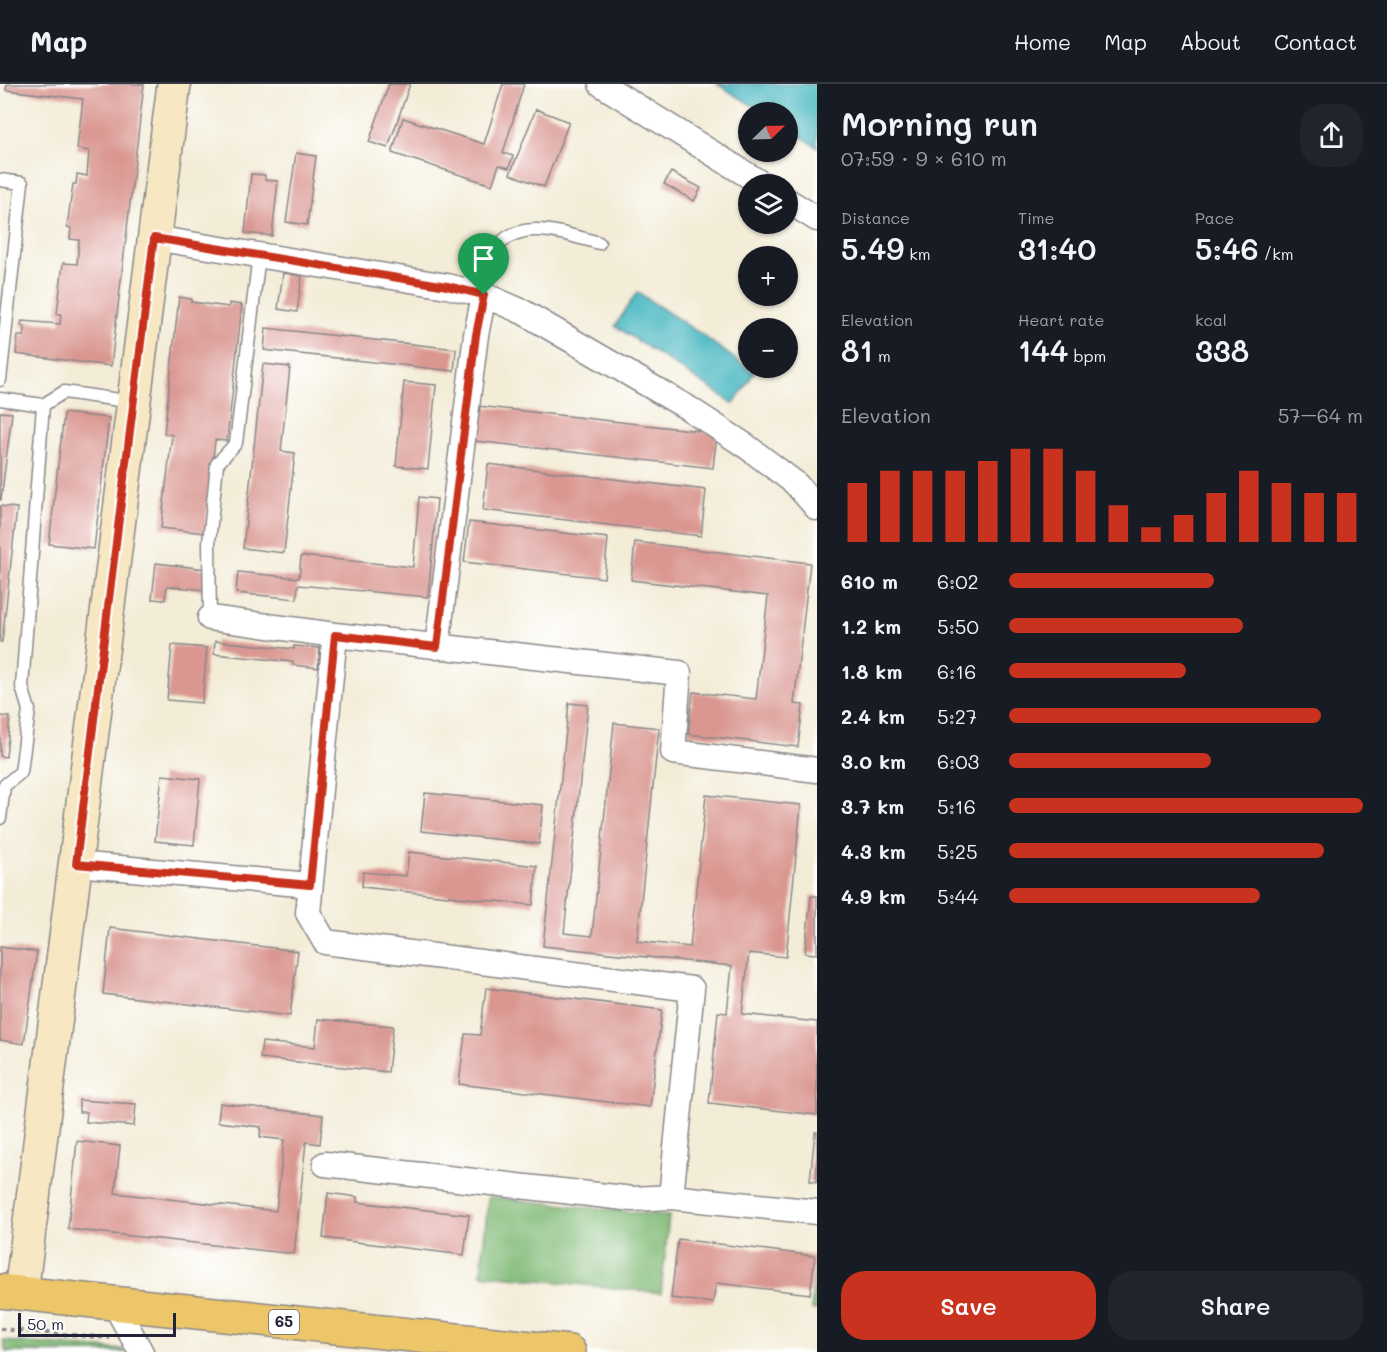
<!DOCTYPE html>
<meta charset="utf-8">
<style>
:root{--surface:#171b24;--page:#20242c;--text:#f1f3f6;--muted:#9ea1a6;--line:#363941;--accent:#c8321e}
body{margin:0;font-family:Mali,sans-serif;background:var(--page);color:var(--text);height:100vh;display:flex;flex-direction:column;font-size:22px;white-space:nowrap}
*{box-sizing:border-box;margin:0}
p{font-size:20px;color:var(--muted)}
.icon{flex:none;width:33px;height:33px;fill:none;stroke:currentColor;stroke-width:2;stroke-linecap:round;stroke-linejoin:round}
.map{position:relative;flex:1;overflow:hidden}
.drawer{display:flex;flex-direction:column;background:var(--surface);width:570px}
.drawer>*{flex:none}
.needle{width:39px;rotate:67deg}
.tools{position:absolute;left:738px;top:18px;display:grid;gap:12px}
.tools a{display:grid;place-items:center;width:60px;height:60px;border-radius:50%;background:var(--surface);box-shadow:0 2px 4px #0004;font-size:30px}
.scale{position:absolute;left:18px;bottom:15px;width:158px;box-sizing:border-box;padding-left:6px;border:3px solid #22223b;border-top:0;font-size:16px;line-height:21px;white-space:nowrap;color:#22223b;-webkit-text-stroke:4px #fff;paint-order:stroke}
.pin{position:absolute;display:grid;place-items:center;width:51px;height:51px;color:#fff;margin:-62px -26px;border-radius:50% 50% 50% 0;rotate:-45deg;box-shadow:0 0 6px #0007}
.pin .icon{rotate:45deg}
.round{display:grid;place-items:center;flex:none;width:63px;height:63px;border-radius:24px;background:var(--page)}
.summary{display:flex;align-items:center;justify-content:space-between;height:102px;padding:0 24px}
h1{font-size:33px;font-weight:600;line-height:45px}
.stats{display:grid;grid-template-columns:repeat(3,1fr);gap:9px;height:102px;padding:6px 24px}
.stats div{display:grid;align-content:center}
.stats b{font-size:30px;font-weight:600}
.stats small{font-size:16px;font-weight:400}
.stats p{font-size:16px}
.chart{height:168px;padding:12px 24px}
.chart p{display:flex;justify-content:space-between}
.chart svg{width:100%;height:108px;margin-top:6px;stroke:var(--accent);stroke-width:6}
.cta{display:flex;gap:12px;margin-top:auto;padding:12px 24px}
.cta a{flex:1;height:69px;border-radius:24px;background:var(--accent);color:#fff;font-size:24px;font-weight:600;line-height:69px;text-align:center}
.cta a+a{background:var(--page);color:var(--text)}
ul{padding:0 24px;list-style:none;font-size:20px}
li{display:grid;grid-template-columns:96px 72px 1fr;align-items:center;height:45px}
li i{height:15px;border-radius:8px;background:var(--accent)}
header{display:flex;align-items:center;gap:36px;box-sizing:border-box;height:84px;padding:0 30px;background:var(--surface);border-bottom:2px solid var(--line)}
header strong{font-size:28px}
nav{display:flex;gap:33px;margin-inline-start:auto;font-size:21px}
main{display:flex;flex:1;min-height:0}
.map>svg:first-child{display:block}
.forest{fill:#84bc79;stroke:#536f5a;stroke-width:1.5}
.water{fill:#49b8c1;stroke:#366d7e;stroke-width:1.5}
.building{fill:#da9791}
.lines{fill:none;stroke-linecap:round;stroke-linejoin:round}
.lane-casing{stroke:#8a8789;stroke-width:15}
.street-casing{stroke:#8a8789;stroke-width:27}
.secondary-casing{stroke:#8a8789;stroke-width:36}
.primary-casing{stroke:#8a8789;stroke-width:36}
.path{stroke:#8a8789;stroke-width:4;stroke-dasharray:4.5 4.5;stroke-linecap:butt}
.lane{stroke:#fff;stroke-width:12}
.street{stroke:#fff;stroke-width:24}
.secondary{stroke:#f7e8c3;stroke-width:33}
.primary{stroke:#ecc669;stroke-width:33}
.route-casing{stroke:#fff;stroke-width:12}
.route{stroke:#c8321e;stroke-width:8}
.labels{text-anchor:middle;stroke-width:4.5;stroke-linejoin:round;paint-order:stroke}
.shield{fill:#fff;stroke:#646476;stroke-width:1.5}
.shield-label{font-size:15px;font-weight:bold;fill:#22223b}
</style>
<header>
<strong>Map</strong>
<nav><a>Home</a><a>Map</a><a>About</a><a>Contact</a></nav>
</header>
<main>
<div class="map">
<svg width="817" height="1268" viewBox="0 0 817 1268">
<rect width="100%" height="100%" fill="#fff"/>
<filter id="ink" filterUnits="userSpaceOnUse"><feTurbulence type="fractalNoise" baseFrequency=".0167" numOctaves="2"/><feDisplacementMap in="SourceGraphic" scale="12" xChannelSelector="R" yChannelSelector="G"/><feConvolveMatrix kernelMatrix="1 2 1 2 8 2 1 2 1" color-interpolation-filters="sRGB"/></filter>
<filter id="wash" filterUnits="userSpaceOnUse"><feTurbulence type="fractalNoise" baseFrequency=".008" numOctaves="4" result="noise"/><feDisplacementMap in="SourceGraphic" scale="24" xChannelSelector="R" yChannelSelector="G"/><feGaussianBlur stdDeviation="1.35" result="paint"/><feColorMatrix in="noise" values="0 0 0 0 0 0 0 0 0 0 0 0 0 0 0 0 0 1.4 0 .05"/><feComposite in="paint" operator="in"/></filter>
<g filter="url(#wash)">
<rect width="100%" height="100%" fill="#f3ecd7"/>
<path class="forest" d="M488,1113L669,1132L661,1209L481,1190Z
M817,1171V1226H811Z
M3,1257L127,1266L130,1268H6Z"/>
<path class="water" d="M717,0H817V63L788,44V28H763Z
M637,208L701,250L754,289L734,320L615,242Z"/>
<g id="blocks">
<path class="building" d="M7,0H144L111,282L16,270L18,252H24L25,245L21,240L22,237L60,240L61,230H57L63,179L77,180L79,156L70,155L71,144L67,143L73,100H76L77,90L87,92L89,67L77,65L83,15L6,6Z
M389,0H410L388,64L369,58Z
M503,0H524L503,69L513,72L509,84L499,81L492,101L392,69L403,34L484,60Z
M536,25L569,38L544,103L510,90Z
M296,69L316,72L307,141L286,138Z
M671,88L701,104L694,117L664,100Z
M251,90L265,91V96L278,97L272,152L245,149Z
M283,189L302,192L297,228L278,225Z
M179,213L192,215L191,218L229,223V219L242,221L227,357L215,356L205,449L161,444L172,351L164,350Z
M266,244L456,265L454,287L264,266Z
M263,280L290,283L281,367L295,369L284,469L243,464Z
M404,298L436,301L428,385L396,382Z
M478,322L717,349L713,384L474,357Z
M0,328L12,329L1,416H0Z
M64,329L109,334L94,465L49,460Z
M488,380L706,406L701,452L483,426Z
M419,413L437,415L428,513L298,501L297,515L236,509L238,488L299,494L301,472L413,483Z
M0,422L17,424L2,558H0Z
M469,438L608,454L604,494L464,478Z
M635,458L810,479L794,620L803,621L798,663L688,650L693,608L756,615L768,512L631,496Z
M156,479L206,485L204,506L167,502L165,516L152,515Z
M215,557L294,565V562L320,564L318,584L293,581V578L214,570Z
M172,561L207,564L202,619L167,616Z
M569,619L588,621L564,849L592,852L614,639L659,644L637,857L690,863L706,711L801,721L786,873L749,869L742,930L817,938V1031L709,1019L718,928L727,929L732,882L543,862Z
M0,632L10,633L6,673L0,672Z
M162,691L200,695L194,761L155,757Z
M425,709L543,721L539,760L421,747Z
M409,768L537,782L533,821L362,803L363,788L406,792Z
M811,812H817V870L805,869Z
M110,844L298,867L290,932L103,910Z
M0,863L37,868L24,960L0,956Z
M486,904L662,926L650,1023L459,1000L465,950L480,951Z
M318,935L393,942L388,988L260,974L262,958L315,963Z
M79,1016L136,1020L134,1042L86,1038L87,1028H79Z
M220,1019L323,1031L320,1060L306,1058L294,1170L68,1145L77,1057L120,1062L115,1109L276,1127L284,1056L260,1053L261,1043L218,1038Z
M815,1048H817V1098L810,1097Z
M328,1109L357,1113V1118L469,1131L464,1171L323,1154Z
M678,1155L815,1172L810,1210L716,1199L713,1219L671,1214Z"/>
</g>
</g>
<g filter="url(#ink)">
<use href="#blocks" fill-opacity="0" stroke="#8a8789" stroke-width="1.5"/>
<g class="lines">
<g class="lane-casing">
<path id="lane" d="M0,96L22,99L0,296
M484,211C487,198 488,182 493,170C514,130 565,150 599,159
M0,315L43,321L64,308L133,318
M210,534L209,459L217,380L236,359L259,171
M0,734L4,702L21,688L29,626L22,603L43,321"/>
</g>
<g class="street-casing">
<path id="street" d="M601,0L762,100
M788,117L817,135
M154,154L447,202L484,211L523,228L688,324L746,362L795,399L817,424
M210,534L335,551L679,589L673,668L817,686
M335,551L308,829L325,858L692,905L671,1113L817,1128
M437,563L476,251L484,211
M76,780L310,801
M325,1080L633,1115L671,1113
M114,1219L141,1268"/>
</g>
<g class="secondary-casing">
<path id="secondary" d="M21,1209L174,0"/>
</g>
<g class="primary-casing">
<path id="primary" d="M0,1207L569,1268"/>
</g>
<path class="path" d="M0,1245L110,1254"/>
<use href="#lane" class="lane"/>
<use href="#street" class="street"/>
<use href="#secondary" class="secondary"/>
<use href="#primary" class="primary"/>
</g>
</g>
<g class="lines" filter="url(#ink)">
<g class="route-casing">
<path id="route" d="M154,154L447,202L484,211L476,251L437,563L335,551L310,801L76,780Z"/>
</g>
<use href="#route" class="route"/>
</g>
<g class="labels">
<rect class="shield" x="269" y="1226" width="30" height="24" rx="4.5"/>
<g class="shield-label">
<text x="284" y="1243">65</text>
</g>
</g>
</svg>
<div class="tools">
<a><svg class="needle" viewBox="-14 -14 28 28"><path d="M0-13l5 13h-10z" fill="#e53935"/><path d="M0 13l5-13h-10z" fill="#9ea1a6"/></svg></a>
<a><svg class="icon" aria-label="layers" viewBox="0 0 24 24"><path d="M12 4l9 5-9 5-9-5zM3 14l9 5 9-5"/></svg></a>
<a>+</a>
<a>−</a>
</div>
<div class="scale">50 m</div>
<div class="pin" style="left:484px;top:211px;background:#1e9e55"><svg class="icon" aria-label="arrive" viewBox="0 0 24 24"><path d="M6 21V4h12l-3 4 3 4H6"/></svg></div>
</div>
<section class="drawer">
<div class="summary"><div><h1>Morning run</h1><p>07:59 · 9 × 610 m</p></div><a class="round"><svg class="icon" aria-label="share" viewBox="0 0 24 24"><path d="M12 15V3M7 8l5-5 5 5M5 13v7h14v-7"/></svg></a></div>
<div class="stats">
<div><p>Distance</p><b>5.49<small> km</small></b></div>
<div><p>Time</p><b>31:40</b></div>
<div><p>Pace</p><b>5:46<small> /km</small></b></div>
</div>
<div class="stats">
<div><p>Elevation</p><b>81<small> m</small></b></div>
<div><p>Heart rate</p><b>144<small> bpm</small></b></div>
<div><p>kcal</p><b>338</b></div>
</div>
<div class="chart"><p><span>Elevation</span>57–64 m</p>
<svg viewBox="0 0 160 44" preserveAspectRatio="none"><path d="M5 44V20M15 44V15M25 44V15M35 44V15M45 44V11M55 44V6M65 44V6M75 44V15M85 44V29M95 44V38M105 44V33M115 44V24M125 44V15M135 44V20M145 44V24M155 44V24"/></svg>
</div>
<ul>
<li><b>610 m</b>6:02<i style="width:58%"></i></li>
<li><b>1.2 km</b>5:50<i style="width:66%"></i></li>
<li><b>1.8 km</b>6:16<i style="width:50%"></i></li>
<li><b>2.4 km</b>5:27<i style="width:88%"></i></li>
<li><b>3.0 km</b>6:03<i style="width:57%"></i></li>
<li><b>3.7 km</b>5:16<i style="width:100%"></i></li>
<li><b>4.3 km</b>5:25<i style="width:89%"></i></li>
<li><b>4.9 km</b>5:44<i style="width:71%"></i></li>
</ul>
<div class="cta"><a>Save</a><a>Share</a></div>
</section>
</main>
